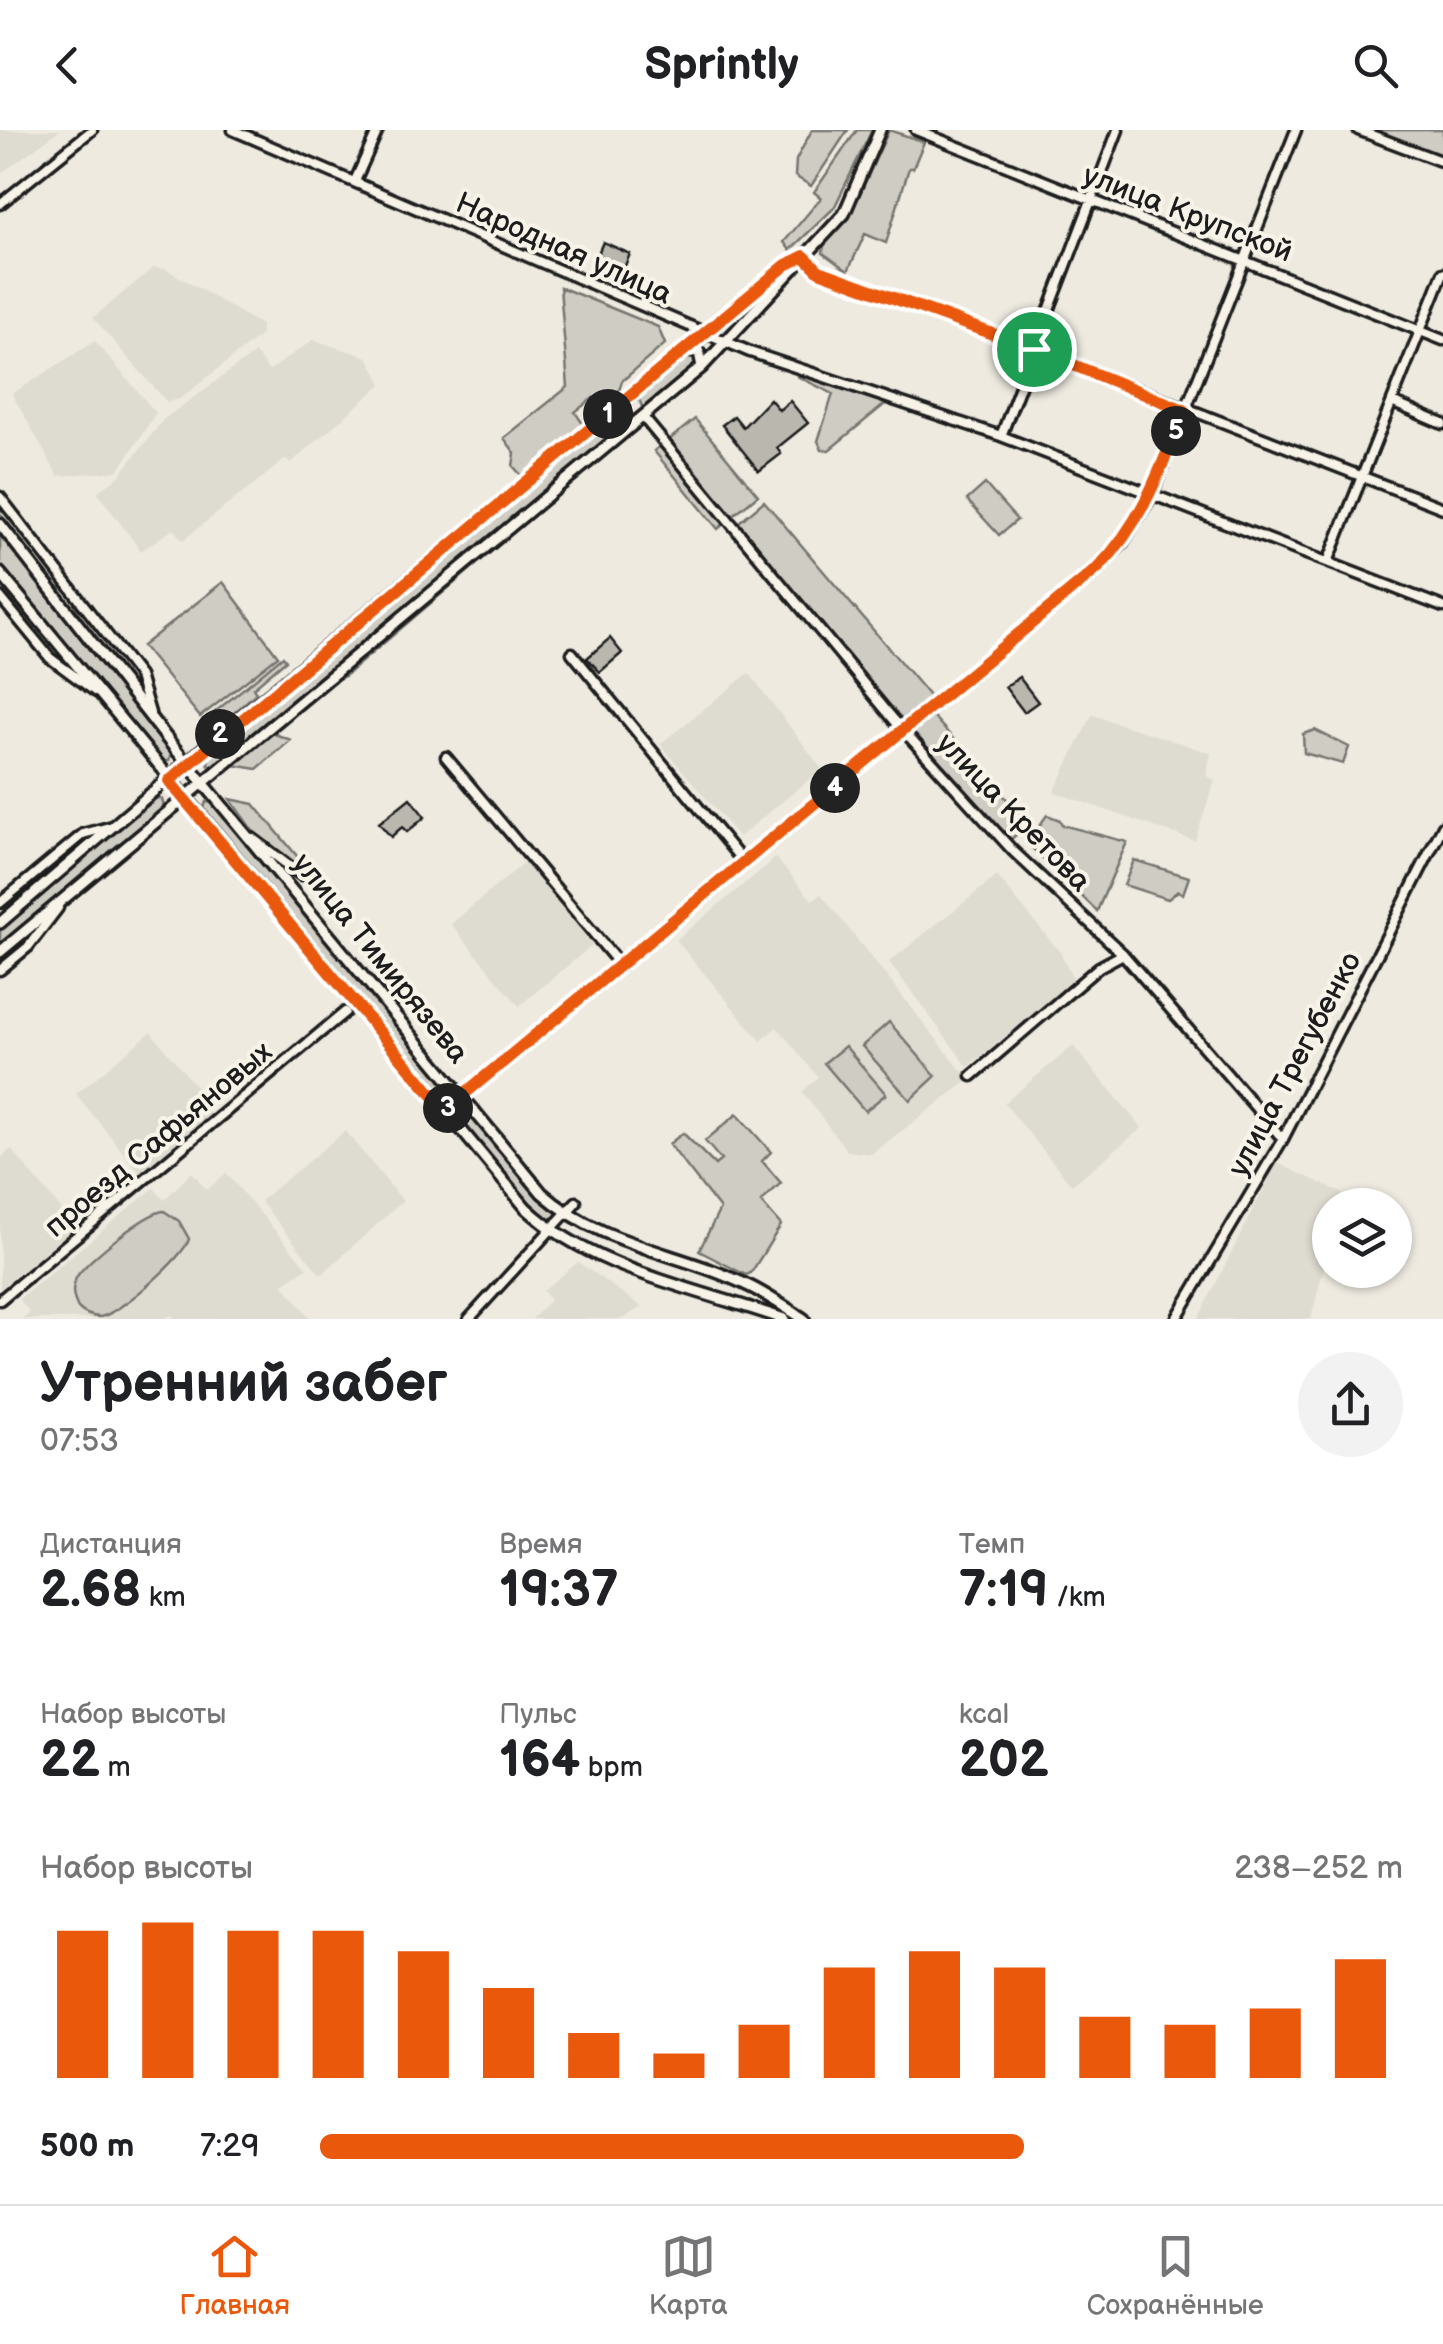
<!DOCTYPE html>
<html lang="ru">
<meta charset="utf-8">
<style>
:root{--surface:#fff;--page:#f2f2f2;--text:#202124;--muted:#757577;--line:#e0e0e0;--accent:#ea580c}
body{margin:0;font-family:"Balsamiq Sans",sans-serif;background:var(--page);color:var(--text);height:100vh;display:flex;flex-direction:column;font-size:38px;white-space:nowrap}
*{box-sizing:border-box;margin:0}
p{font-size:32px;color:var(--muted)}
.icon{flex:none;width:55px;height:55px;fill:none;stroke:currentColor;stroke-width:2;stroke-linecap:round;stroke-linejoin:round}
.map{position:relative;height:1189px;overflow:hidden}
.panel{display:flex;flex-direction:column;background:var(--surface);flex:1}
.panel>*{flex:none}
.fabs{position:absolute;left:1312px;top:1058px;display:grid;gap:20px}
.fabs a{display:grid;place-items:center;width:100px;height:100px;border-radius:50%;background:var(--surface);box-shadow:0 2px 8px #0004;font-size:50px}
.pin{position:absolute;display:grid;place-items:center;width:85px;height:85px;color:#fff;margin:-42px;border:5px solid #fff;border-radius:50%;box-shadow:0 2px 10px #0007}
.km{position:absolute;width:50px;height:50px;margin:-25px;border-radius:50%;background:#222;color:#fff;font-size:28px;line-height:50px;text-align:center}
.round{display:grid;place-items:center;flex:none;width:105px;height:105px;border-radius:52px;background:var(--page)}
.overview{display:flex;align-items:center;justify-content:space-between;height:170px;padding:0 40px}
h1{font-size:55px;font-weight:600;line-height:75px}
.metrics{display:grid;grid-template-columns:repeat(3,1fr);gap:15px;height:170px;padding:10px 40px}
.metrics div{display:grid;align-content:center}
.metrics b{font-size:50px;font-weight:600}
.metrics small{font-size:28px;font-weight:400}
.metrics p{font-size:28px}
.chart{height:280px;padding:20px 40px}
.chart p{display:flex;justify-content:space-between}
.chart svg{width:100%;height:180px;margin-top:10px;stroke:var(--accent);stroke-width:6}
ul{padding:0 40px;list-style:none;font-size:32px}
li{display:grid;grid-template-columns:160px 120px 1fr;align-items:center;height:75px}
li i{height:25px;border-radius:12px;background:var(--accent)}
header{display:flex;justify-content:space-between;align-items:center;height:130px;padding:0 40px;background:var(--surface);font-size:45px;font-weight:600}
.menu{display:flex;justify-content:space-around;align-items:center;height:140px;border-top:2px solid var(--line);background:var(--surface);font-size:28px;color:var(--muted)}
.menu a{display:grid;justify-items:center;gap:5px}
.menu .current{color:var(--accent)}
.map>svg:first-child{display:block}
.built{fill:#dedbd1}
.green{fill:#cfccc3;stroke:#767470;stroke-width:2.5}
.building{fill:#bab7af;stroke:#1c1c1c;stroke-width:2.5}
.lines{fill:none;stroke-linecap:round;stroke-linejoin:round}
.minor-casing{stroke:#1c1c1c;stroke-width:15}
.major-casing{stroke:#1c1c1c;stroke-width:16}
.minor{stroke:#f7f3e8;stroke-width:8}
.major{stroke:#f7f3e8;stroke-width:9}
.route-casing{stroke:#fff;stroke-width:20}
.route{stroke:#ea580c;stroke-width:12}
.labels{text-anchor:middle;stroke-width:8;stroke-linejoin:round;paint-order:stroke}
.street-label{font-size:30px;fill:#1c1c1c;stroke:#f7f3e8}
</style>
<header><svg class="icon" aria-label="back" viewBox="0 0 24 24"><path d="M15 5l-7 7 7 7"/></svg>Sprintly<svg class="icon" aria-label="search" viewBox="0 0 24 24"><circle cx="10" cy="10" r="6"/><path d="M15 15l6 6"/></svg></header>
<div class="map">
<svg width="1443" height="1189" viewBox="0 0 1443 1189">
<rect width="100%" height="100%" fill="#eeeae0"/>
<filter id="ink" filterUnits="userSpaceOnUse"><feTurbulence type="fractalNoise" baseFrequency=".01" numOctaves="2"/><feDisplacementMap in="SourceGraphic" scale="20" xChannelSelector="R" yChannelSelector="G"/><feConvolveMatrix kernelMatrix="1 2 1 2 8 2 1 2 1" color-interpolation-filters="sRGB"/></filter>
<g filter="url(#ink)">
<path class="built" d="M0,0H60L0,44Z
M153,138L166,139L261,195V205L180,269L167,272L93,188Z
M313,210L368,227L382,254L291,333L286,329L183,410L173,399L141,421L97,362L118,347L164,289L255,223L269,241Z
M95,211L156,283L118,341L58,346L12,264Z
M749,543L822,639L739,707L660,614Z
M1092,585L1211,623L1206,646L1215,650L1195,711L1054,662Z
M776,728L812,770L821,764L969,950L871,1024L847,1021L802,962L818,947L777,897L761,911L676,810Z
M525,732L594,814L519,876L451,794Z
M997,746L1060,822L1074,850L968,937L889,832Z
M151,902L203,965L197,970L210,985L140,1043L76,964Z
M1073,916L1142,998L1072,1055L1004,973Z
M345,1001L403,1071L321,1145L260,1071Z
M11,1019L62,1080L54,1087L68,1103L0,1159V1029Z
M1277,1033L1342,1063L1339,1075H1330V1112L1311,1189H1198Z
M192,1042L207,1060L226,1043L307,1138L283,1154L311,1189H175L171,1185L165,1189H22L30,1183L19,1169L154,1058L164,1070Z
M578,1132L642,1177L622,1189H532L550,1170L543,1161Z"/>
<path class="green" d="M812,0H848L811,56L795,46L796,30Z
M857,0H872L834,78L790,120L784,112L821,68L814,62Z
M889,0L924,12L913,38H909L886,113L865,104L848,141L823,123L824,113L851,83Z
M1373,0H1443V27Z
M560,157L658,197L665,214L622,251L616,271L598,283L593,268L575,282L583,294L576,305L522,346L513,336L515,323L504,308L568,257Z
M687,226L694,227L697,237L643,279L638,267Z
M799,239L884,266V275L829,320H822L818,311L833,264L797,246Z
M626,276L636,288L215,636L209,635L207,624L219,612Z
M695,289L758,365L732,386L669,310Z
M662,314L726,392L718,399L654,321Z
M577,349L345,546L330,552Z
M985,354L1017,390L999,405L967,370Z
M0,369L135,542L143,568L80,487L70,462L57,457L0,384Z
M764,371L930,567L900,591L738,393Z
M0,399L172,620L169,631L160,633L0,435Z
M223,452L278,526L200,587L142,516Z
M283,526L286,530L253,558L256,563L211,604L205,590Z
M932,585L1029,694L1010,710L913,601Z
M1315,600L1349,617L1343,634L1304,623L1303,604Z
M272,603L291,610L257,639L233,635Z
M157,668L162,669L164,677L0,814V799Z
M230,669L254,674L306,737L301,738L253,701Z
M206,672L215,673L453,962L451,970H444L417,941L202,684Z
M1047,685L1060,690L1062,695L1127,712L1097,781L1027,713Z
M1134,730L1189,747L1183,764L1178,761L1168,769L1124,755Z
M889,892L936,946L910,970L862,916Z
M845,916L886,964L865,981L824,933Z
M459,975L466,976L558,1083L553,1093L527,1070L455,983Z
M737,984L771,1022L762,1031L781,1053L761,1072L781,1095L751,1143L746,1145L699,1121L720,1079L669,1014L683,1003L715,1035L721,1030L705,1011Z
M164,1081L179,1091L189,1109C185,1126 118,1185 100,1187C91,1187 84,1184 78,1178C73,1168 71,1159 76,1148C84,1132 147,1082 164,1081Z"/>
<path class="building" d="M603,112L630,124L620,147L593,135Z
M770,269L779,280L790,271L808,293L777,318L781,324L759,341L722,295L734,286L743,297Z
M610,508L622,523L600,542L587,528Z
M1019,547L1038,572L1024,582L1005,557Z
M410,668L425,687L407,702L402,697L391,707L379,693Z"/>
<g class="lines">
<g class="minor-casing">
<path id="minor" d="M233,0L750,222L1001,306L1443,477
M916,0L1443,210
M1358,0L1443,32
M355,51L378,0
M0,74L92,0
M804,125L819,141L1034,219L1443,378
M1394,273L1443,294
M643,287L894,590L1013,721L1123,824L1283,1009
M1001,306L1118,0
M0,367L139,546L150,583
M1328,432L1443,143
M0,467L50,528L96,562
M572,523L744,733
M446,627L621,836
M252,708L301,745
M0,773L83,704L109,697
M0,840L28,817L58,778
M972,946L1099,837L1123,824
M462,965L1099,438L1122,414L1151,367L1296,0
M0,1170L345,882
M469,1189L576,1072
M1176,1189L1283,1009L1443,696"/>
</g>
<g class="major-casing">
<path id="major" d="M684,221L699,222L702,237
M0,394L172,615L542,1063C603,1117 681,1122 751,1157C769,1166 786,1178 804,1189
M0,443L526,1078C593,1141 699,1159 784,1189
M0,793L212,611L797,129
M0,822L702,237L844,84L880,0"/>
</g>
<use href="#minor" class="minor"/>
<use href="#major" class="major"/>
</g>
</g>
<g class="lines" filter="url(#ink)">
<g class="route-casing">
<path id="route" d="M804,126L819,141L1034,219L1184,280C1161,338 1143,392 1098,438L445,980L169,651L786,135Z"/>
</g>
<use href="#route" class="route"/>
</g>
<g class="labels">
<g class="street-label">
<text transform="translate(1188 83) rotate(21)" y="10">улица Крупской</text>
<text transform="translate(564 118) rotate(24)" y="10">Народная улица</text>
<text transform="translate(1014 682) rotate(46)" y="10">улица Кретова</text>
<text transform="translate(381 828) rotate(51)" y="10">улица Тимирязева</text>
<text transform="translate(1294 934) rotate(-62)" y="10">улица Трегубенко</text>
<text transform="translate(158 1009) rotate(-40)" y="10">проезд Сафьяновых</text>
</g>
</g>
</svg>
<div class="fabs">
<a><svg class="icon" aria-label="layers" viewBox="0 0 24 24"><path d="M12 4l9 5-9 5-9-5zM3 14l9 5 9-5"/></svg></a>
</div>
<div class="pin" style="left:1034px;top:219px;background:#1e9e55"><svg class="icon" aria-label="arrive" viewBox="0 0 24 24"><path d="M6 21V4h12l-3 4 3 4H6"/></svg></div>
<b class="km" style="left:608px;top:284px">1</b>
<b class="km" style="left:220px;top:604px">2</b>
<b class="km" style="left:448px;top:978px">3</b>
<b class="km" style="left:835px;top:658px">4</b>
<b class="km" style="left:1176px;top:301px">5</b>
</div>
<section class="panel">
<div class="overview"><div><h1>Утренний забег</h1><p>07:53</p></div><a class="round"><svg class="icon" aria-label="share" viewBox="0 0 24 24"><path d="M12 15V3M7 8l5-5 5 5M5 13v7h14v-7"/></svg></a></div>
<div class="metrics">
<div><p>Дистанция</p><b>2.68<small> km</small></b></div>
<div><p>Время</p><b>19:37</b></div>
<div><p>Темп</p><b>7:19<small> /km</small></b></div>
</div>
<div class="metrics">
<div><p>Набор высоты</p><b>22<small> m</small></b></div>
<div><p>Пульс</p><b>164<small> bpm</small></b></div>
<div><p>kcal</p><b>202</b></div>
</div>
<div class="chart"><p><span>Набор высоты</span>238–252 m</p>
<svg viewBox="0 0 160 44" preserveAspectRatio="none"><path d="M5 44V8M15 44V6M25 44V8M35 44V8M45 44V13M55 44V22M65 44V33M75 44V38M85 44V31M95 44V17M105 44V13M115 44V17M125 44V29M135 44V31M145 44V27M155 44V15"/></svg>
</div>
<ul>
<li><b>500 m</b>7:29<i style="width:65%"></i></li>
</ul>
</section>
<nav class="menu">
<a class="current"><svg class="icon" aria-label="home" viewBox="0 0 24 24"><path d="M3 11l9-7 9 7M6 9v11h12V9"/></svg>Главная</a>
<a><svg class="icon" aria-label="map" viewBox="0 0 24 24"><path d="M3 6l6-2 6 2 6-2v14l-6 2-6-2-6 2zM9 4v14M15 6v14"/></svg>Карта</a>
<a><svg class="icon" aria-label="saved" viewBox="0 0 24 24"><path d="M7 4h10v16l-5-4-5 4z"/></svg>Сохранённые</a>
</nav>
